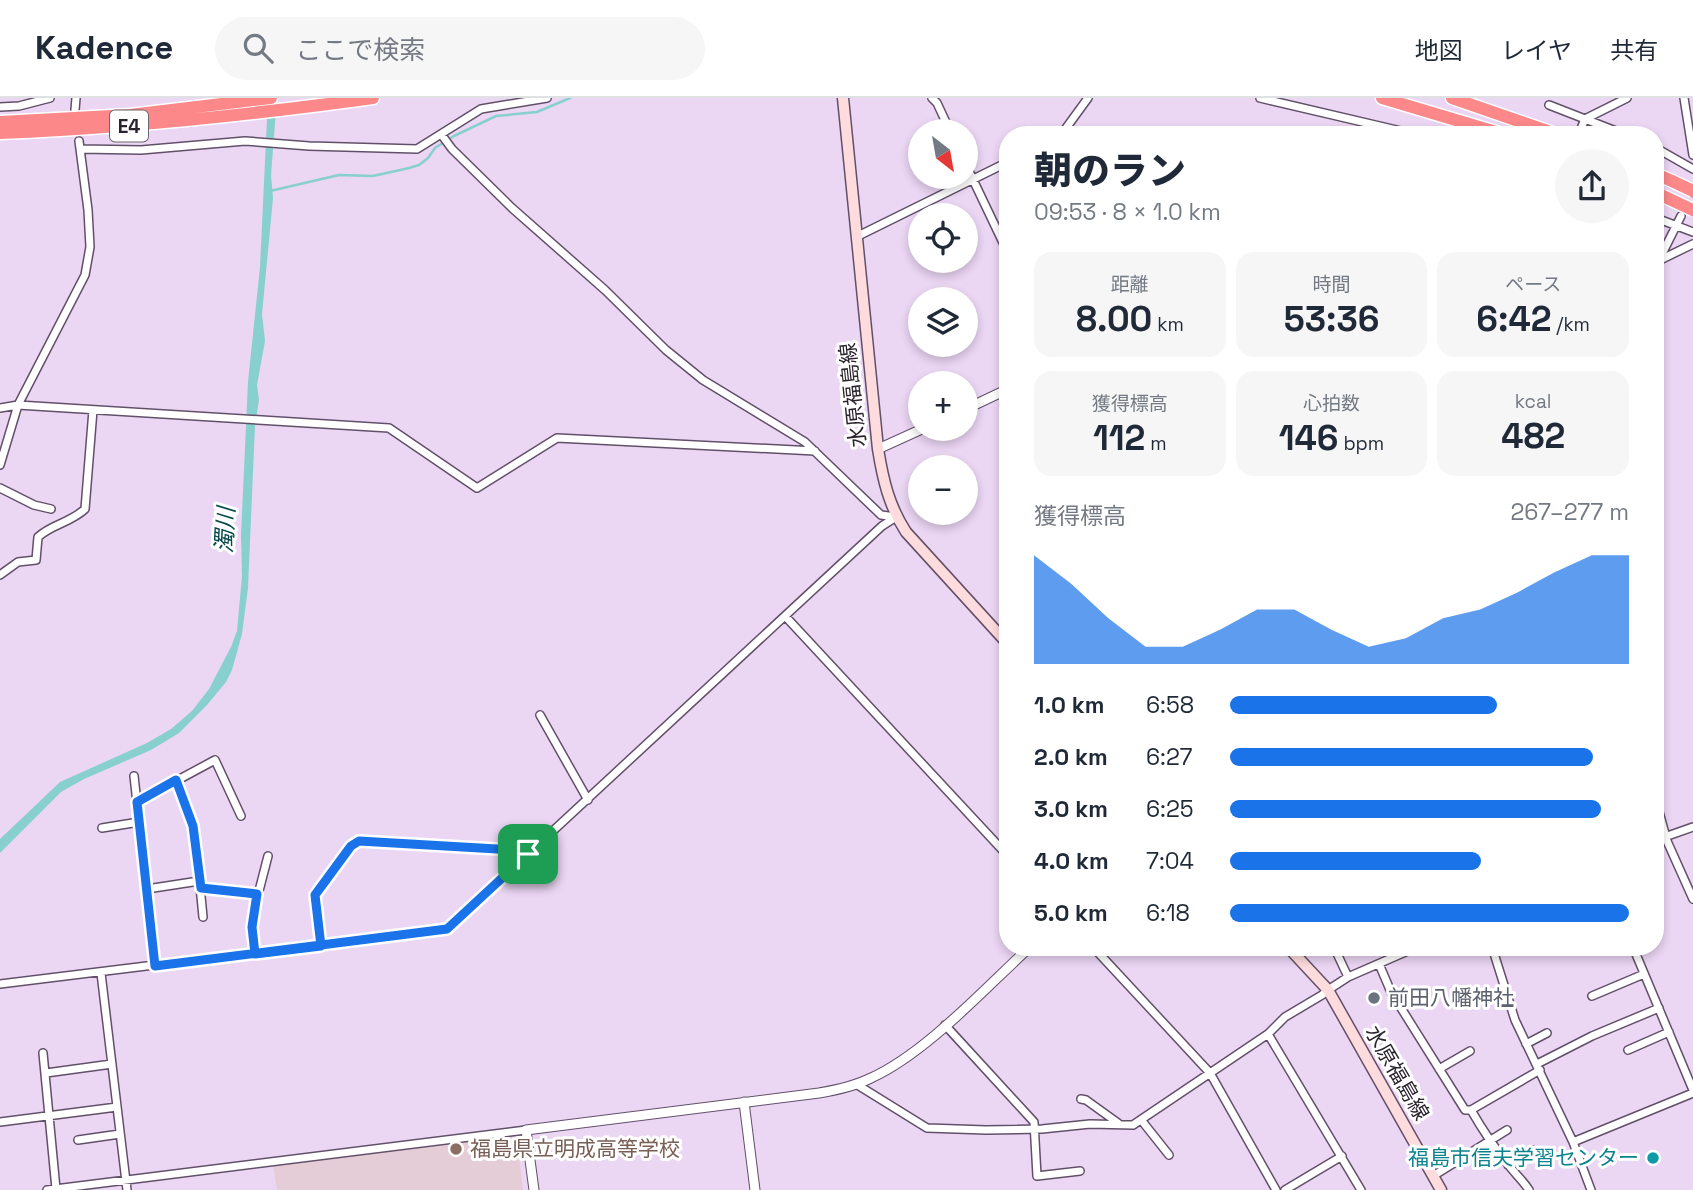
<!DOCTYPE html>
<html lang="ja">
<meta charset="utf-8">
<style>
:root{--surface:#fff;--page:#f6f6f7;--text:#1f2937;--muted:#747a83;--line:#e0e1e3;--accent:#1a73e8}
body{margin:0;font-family:"Space Grotesk","Noto Sans JP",sans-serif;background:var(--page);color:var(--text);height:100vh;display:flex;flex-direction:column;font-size:26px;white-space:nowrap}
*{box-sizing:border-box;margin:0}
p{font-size:23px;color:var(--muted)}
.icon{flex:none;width:38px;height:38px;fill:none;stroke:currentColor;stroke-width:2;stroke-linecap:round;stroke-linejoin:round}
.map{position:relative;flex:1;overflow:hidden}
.panel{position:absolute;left:999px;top:28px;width:665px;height:830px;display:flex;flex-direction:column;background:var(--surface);border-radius:28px;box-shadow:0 4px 10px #0003}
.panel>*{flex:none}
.needle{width:46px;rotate:149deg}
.fabs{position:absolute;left:908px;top:21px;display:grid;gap:14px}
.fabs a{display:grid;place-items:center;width:70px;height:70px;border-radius:50%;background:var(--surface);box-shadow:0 4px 10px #0003;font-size:35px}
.pin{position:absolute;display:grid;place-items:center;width:60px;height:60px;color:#fff;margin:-30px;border-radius:14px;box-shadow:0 4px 10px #0006}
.round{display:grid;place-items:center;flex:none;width:74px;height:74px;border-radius:37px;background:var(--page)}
.summary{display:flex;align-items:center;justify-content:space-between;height:119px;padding:0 35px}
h1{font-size:38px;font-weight:800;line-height:52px}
.figures{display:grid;grid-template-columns:repeat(3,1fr);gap:10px;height:119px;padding:7px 35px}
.figures div{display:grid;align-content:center;border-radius:18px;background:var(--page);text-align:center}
.figures b{font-size:35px;font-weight:800}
.figures small{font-size:19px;font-weight:400}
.figures p{font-size:19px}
.chart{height:196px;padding:14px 35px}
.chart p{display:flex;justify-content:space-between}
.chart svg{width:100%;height:126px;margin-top:7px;fill:var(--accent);opacity:.7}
ul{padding:0 35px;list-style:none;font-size:23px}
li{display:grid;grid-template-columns:112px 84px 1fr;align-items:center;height:52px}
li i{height:18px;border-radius:9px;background:var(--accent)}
header{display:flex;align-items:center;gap:42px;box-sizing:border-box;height:98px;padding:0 35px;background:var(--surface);border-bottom:2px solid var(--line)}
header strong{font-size:33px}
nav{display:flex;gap:38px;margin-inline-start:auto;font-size:24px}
.search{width:490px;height:63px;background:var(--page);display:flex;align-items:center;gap:18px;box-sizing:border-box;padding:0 24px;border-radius:38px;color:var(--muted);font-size:26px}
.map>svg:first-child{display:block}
.education{fill:#e5cdd8}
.water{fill:#88cfcf}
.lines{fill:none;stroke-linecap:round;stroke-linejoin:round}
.stream{stroke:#88cfcf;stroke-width:2.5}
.minor-tunnel{stroke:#c5b2cc;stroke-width:7;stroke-dasharray:7 3.5;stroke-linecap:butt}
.minor-casing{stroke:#625069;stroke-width:10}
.tertiary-casing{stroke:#625069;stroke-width:11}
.secondary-casing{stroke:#625069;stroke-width:13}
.motorway-casing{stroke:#fff;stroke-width:15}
.minor{stroke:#fff;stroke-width:7}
.tertiary{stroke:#fff;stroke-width:9}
.secondary{stroke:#fedbdc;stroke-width:10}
.motorway{stroke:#fc8889;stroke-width:12}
.motorway-bridge-casing{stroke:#fff;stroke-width:15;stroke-linecap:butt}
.motorway-bridge{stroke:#fc8889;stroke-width:12}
.route-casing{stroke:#fff;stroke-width:14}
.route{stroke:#1a73e8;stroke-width:9}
.worship-dot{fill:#6b7280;stroke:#fff;stroke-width:2.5}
.education-dot{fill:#8d6e63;stroke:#fff;stroke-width:2.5}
.culture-dot{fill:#0f9aa8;stroke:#fff;stroke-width:2.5}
.labels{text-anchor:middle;stroke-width:6;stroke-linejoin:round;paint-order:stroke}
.shield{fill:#fff;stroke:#6b666d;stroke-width:2}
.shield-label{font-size:19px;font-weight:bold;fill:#2b242e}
.street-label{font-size:21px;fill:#2b242e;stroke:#fff}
.worship-label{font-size:21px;fill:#5b616d;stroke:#fff;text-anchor:start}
.education-label{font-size:21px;fill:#785e54;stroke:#fff;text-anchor:start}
.culture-label{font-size:21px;fill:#0d838f;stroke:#fff;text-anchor:end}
.water-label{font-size:23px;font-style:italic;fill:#05494a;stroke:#fff}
</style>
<header>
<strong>Kadence</strong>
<div class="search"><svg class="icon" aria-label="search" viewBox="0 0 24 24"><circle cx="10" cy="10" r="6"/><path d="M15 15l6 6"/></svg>ここで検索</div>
<nav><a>地図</a><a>レイヤ</a><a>共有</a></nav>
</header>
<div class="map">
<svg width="1693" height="1092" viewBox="0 0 1693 1092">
<rect width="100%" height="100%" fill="#ebd6f4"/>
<path class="education" d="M516,1035L523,1092H277L273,1067Z"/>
<path class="water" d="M268,0H277L271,77L273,100L262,216L265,243L257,287L259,302L255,327L248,490L242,536L232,572L226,584L207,607L179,635L151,652L84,681L61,694L0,755V741L60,684L147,645L171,631L192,613L209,591L231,549L237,533L242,478L241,437L248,284L260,169Z"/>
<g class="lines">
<path class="stream" d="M270,93L339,77L373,78L409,70L419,67L428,60L435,50L454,38L496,18L537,14L570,0"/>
<path class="minor-tunnel" d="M1681,118L1693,91"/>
<g class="minor-casing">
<path id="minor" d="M932,0L937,5L950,33
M1260,0L1418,37
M1684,0L1693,57
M1549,7L1626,37
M0,9L19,8L50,0
M75,12L76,0
M1580,33L1585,21L1627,0
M441,36L452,51L512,110L605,192L666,252L703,282L805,344L881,417L896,419
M1061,37L1088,0
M1656,50L1693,71
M80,51L141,52L245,43L309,48L417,51L481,11L547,0
M966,67L1008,155
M1656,120L1693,134
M856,139L1008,64
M1658,163L1693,146
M1656,168L1681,118
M0,310L18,307L389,330L477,390L557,340L815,353
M0,367L18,307L85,177L90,149L88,112L79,43
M0,390L34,407L51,411
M0,477L18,464L36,462L38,439C52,426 70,425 85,411L93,312
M785,518L1008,758
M540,617L588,702
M134,678L155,868
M176,682L195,737L203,819
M1656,703L1667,743L1693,801
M137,704L215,662L241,718
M102,730L139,724
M1656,742L1693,729
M201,790L257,796
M147,791L199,783
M321,848L315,797L354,745L359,743L513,752L528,756
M1093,849L1210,975L1276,1092
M1334,849L1348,879
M1492,849L1515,922L1573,1044L1591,1092
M1582,849H1583
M1633,849L1693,992
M255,856L253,816L268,758
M1379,866L1391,894L1465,1012H1471L1540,972
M101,875L127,1092
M0,886L447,831L882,428L896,419
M1592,898L1644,876
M945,927L1034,1024L1037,1078L1080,1073
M1268,936L1361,1092
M1526,946L1547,935
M1628,952L1669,934
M43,955L56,1091
M1537,966L1592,938L1659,910
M1439,971L1470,953
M46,975L112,966
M856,986L927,1030L986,1032L1042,1031L1090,1026L1133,1027L1268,936L1285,919L1322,897L1328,892L1348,879L1417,849
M1081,1001L1086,1002L1118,1025
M1471,1012C1482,1031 1493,1048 1507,1065C1514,1075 1522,1081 1529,1092
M1142,1023L1169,1057
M0,1024L117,1009
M78,1042L120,1036
M1573,1044L1693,995
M1508,1067L1532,1052
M1433,1078L1507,1032
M47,1092L526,1032
M1285,1092L1342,1058"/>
</g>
<g class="tertiary-casing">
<path id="tertiary" d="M966,311L1008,291
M878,351L922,331
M744,1004L755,1092
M534,1092L526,1032L819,995C837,992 855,988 871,980C926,955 984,891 1030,849"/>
</g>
<g class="secondary-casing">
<path id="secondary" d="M843,0L878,351C883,382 889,408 906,434L1008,546
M1288,849L1328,892L1441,1092"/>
</g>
<g class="motorway-casing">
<path id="motorway" d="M1382,0L1506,37
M1452,0L1559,37
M0,24L130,17L271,0
M0,35C125,30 249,17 373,0
M1656,76L1672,83"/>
</g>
<use href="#minor" class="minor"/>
<use href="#tertiary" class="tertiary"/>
<use href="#secondary" class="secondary"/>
<use href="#motorway" class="motorway"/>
<g class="motorway-bridge-casing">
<path id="motorway-bridge" d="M1672,83L1693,93
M1663,98L1693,112"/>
</g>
<use href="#motorway-bridge" class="motorway-bridge"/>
</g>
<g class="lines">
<g class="route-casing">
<path id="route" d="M528,756L447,831L155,868L137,704L176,682L193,728L201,790L257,796L252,829L255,856L321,848L315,797L351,748L359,743L513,752L528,756"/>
</g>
<use href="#route" class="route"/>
</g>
<circle class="worship-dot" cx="1374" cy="900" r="7"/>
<circle class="education-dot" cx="456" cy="1051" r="7"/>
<circle class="culture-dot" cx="1653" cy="1060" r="7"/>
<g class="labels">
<rect class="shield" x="110" y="12.5" width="38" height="31" rx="5"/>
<g class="shield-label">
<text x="129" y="35">E4</text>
</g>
<g class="street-label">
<text transform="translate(853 297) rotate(-96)" y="7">水原福島線</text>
<text transform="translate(1397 975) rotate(60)" y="7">水原福島線</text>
</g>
<g class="worship-label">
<text x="1388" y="907">前田八幡神社</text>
</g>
<g class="education-label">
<text x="470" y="1058">福島県立明成高等学校</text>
</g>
<g class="culture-label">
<text x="1639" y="1067">福島市信夫学習センター</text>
</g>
<g class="water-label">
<text transform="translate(225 432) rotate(-87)" y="8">濁川</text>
</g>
</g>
</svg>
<div class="fabs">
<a><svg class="needle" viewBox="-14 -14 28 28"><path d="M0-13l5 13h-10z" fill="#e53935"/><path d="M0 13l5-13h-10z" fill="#747a83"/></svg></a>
<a><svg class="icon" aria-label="locate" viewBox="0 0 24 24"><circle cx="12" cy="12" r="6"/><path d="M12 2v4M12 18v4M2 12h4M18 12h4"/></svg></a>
<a><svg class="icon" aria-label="layers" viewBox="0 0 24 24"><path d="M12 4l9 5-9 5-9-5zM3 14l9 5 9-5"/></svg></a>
<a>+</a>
<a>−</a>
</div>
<div class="pin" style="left:528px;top:756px;background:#1e9e55"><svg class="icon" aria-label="arrive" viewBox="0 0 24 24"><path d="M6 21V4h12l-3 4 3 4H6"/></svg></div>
<section class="panel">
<div class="summary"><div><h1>朝のラン</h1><p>09:53 · 8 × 1.0 km</p></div><a class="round"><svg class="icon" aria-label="share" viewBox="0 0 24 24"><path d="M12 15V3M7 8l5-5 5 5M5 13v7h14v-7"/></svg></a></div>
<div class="figures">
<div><p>距離</p><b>8.00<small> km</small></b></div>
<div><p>時間</p><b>53:36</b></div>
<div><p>ペース</p><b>6:42<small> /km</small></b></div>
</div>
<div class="figures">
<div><p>獲得標高</p><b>112<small> m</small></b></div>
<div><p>心拍数</p><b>146<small> bpm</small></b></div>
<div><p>kcal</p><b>482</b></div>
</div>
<div class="chart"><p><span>獲得標高</span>267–277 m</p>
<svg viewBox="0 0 160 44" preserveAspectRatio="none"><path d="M0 44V6L10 16L20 28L30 38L40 38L50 32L60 25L70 25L80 32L90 38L100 35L110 28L120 25L130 19L140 12L150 6L160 6V44z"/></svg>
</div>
<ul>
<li><b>1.0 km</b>6:58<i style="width:67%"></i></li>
<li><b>2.0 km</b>6:27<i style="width:91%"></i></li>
<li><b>3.0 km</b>6:25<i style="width:93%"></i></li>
<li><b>4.0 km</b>7:04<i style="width:63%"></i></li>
<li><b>5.0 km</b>6:18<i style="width:100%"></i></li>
</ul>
</section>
</div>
